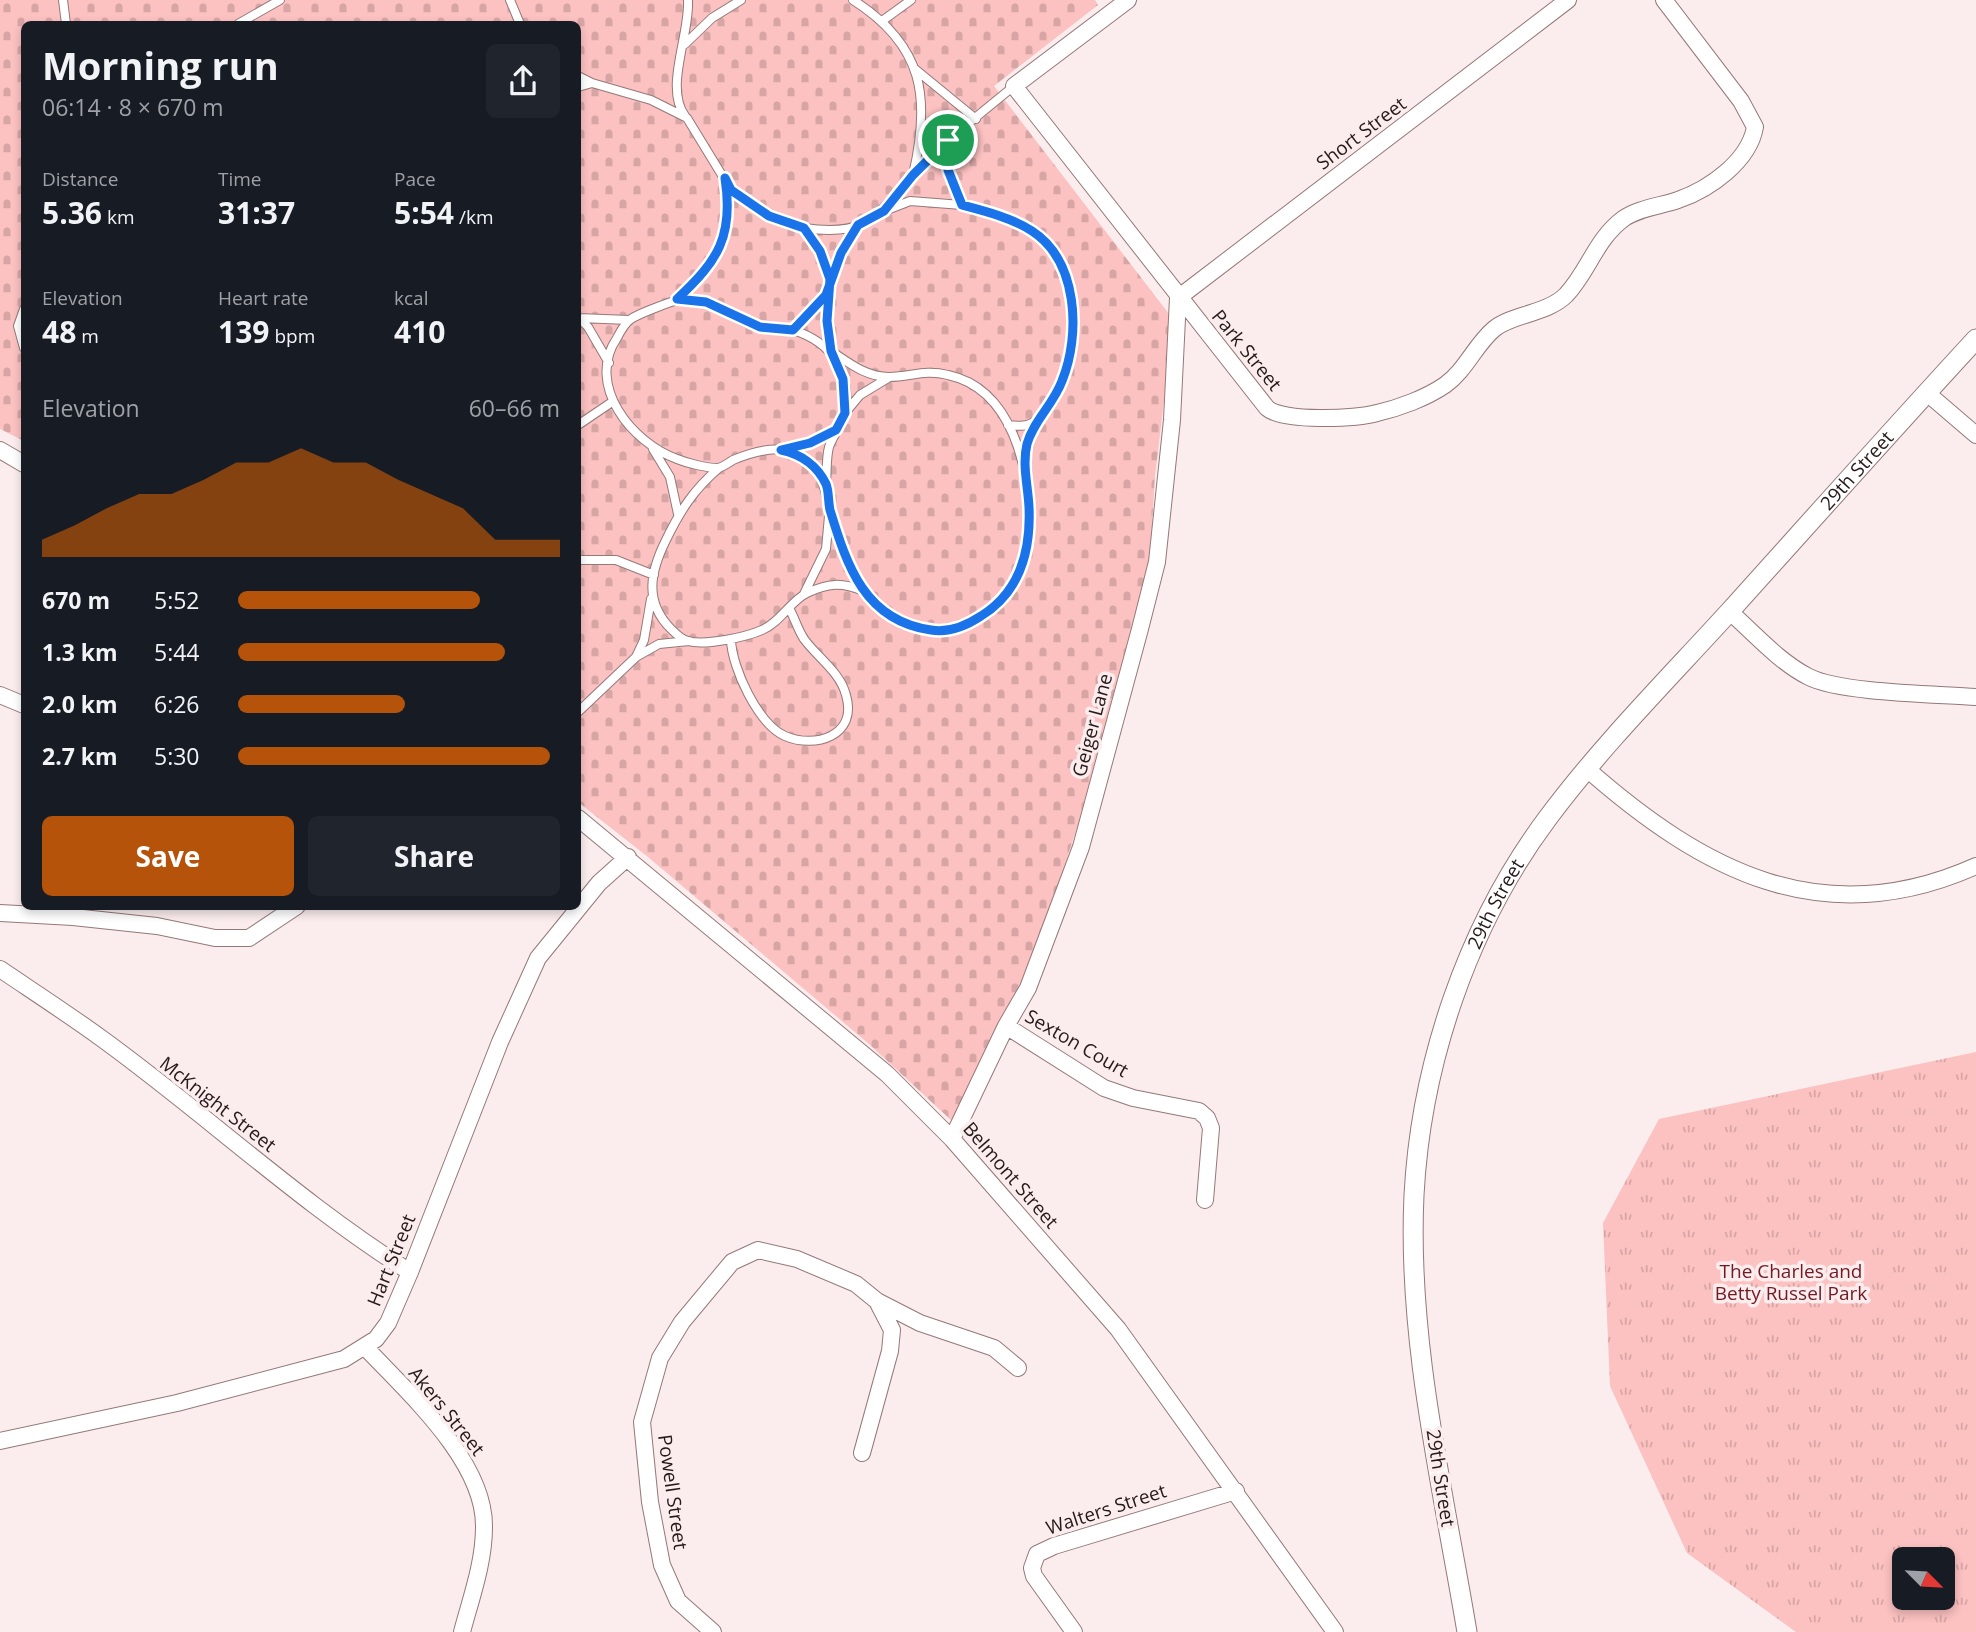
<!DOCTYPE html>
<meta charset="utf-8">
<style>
:root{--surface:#171b24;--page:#20242c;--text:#f1f3f6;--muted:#9ea1a6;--accent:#b45309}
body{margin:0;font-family:"Open Sans",sans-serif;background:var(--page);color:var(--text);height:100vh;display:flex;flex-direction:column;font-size:26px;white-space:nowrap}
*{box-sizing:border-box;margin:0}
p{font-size:23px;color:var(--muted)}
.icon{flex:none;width:38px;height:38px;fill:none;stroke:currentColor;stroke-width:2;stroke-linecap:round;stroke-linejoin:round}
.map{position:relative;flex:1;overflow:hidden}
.panel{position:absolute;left:21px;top:21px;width:560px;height:889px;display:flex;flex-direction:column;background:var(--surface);border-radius:10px;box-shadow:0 4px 10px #0003}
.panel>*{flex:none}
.needle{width:46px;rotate:114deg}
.tools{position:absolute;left:1892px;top:1547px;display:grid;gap:14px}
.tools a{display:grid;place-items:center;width:63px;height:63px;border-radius:10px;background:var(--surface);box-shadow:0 4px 10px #0003;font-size:35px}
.pin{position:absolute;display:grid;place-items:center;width:60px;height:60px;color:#fff;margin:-30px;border:4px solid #fff;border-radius:50%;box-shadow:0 2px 7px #0007}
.round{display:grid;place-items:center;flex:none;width:74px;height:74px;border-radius:10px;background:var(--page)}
.headline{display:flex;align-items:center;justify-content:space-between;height:119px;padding:0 21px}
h1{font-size:38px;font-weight:700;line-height:52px}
.stats{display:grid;grid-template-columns:repeat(3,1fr);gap:10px;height:119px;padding:7px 21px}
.stats div{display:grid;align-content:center}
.stats b{font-size:30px;font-weight:700}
.stats small{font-size:19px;font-weight:400}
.stats p{font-size:19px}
.chart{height:196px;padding:14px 21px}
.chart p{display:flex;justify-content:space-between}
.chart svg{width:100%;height:126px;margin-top:7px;fill:var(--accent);opacity:.7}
.cta{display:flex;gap:14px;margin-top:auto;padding:14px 21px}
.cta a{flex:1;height:80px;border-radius:10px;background:var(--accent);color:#fff;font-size:28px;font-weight:700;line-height:80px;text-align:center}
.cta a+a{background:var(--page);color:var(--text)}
ul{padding:0 21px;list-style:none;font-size:23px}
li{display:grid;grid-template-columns:112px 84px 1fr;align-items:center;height:52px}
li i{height:18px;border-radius:9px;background:var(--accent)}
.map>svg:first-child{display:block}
.grass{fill:url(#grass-tufts);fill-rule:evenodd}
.cemetery{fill:url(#cemetery-stones)}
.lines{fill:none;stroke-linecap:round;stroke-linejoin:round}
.service-casing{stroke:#957878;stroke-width:10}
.minor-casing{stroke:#957878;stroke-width:18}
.tertiary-casing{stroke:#957878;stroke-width:21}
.service{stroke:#fff;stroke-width:8}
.minor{stroke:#fff;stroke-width:16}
.tertiary{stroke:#fff;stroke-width:19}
.route-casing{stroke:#fff;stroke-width:14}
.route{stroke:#1a73e8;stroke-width:9}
.labels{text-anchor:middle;stroke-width:7;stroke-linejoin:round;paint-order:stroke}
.street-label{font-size:19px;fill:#251919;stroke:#fbeded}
.park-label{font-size:19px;fill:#721924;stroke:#fbeded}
</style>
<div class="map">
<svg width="1976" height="1632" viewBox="0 0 1976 1632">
<defs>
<pattern id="grass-tufts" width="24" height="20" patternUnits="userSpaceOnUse" patternTransform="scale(1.75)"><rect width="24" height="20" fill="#fcc1c1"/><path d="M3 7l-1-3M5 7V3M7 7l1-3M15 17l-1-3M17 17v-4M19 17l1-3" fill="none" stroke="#d8a5a5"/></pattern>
<pattern id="cemetery-stones" width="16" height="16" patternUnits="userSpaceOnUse" patternTransform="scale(1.75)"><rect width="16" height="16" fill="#fcc1c1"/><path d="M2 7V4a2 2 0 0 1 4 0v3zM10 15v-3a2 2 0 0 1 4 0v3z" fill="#d8a5a5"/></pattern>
</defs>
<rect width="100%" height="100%" fill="#fbeded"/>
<path class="grass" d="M1976,1052V1632H1796L1687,1553L1610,1386L1603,1223L1659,1119ZM1904,1559H1942V1598H1904Z"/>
<path class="cemetery" d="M0,0H1095L1098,5L994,86L1169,314V359L1155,476L1150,559L1077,828L1038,944L1007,1020L952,1121L869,1044L648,857L578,802V24H24V441L0,429Z"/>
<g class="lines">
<g class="service-casing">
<path id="service" d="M63,0L66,24
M510,0L520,24
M853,0C924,45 931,98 913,175
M882,21L911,0
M238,24L280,0
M685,44L712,18L741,0
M915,69L976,119
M578,76L592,83L651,100L687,118L731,190L769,216L804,228L820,251L830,279L827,321L831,351C849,363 866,377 889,377C911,377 924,369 948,375C1013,389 1030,470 1029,526C1028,554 1021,581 1001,602C983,621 952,635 926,629C864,616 843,564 829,507C823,482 822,468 797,454C778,444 752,452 733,460C728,463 723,467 718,468C706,468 687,463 677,459C632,443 585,385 617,338C620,332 625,323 631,319C638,314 665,304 674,301C702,291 728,317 752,325C765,329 780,329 793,330L826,295
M578,87L592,83
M685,116C664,88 690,35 688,0
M887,210L910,201L962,205
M804,228C868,237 874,217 913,175C924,162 936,152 948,140
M830,279L841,253L858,226
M677,299C714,264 734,239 726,185
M24,309L18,326L24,348
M578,317L588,327L609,363
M579,318L629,320
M793,330C831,342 852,371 845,412C843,424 833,435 829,447C826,458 827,472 826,484
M845,413L860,395L888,378
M578,425L612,402
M1008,425C1017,426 1026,427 1034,422C1068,402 1077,329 1071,294C1067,274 1054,253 1040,238C1022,219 987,212 962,205L948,170V140L1014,86
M653,449L670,477L678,514
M786,449L810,443L836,430
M1025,460L1035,422
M719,468C694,489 680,511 666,540C650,572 644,602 671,629C675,633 682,640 688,641C705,646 746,637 762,630C781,622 790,601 807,593C828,583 842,582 863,591
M578,560H616L654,575
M804,594L826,549L829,516
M731,640C732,668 758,724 785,736C815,749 858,736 846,695C840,672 818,658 804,639C798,630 795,619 790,610
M636,657L659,644L689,641
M578,712L636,657L644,640L651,599"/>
</g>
<g class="minor-casing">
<path id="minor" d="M1128,0L1014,86L1267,408C1282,422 1356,419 1377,413C1399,408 1426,398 1445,385C1466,370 1475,345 1494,329C1512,314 1547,314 1566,295C1588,272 1596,239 1623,219C1638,208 1661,206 1678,200C1710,189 1749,161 1755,127L1741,101L1664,0
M1927,393L1976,435
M0,450L24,464
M1729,611C1754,633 1779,662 1809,677C1840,693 1937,694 1976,697
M0,695L24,705
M1587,769C1702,870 1822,935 1976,866
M578,818L887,1074L952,1139L1118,1329L1335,1632
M0,913L73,917L157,926L215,938H249L297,906
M0,969C34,992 68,1014 101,1038C206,1114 300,1203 410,1272
M1006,1026L1104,1088L1133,1098L1199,1111L1207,1118L1211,1128L1205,1200
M952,1139L1006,1026L1028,988L1081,847L1140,629L1157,562L1172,420L1178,298L1568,0
M366,1348C408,1393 485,1461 484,1527C484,1563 471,1598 462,1632
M0,1441L177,1403L344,1359L376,1339L388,1323L410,1272L500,1042L538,958L599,883L628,857
M862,1453L890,1351L892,1330L877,1301
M713,1632L678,1601L662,1565L650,1502L642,1422L660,1358L682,1322L732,1262L758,1250L797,1259L856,1284L877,1301L920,1323L994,1348L1018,1368
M1074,1632L1034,1576L1032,1568L1037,1554L1054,1546L1236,1491"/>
</g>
<g class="tertiary-casing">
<g id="tertiary">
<path id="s1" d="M1467,1632C1443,1488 1407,1341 1414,1195C1421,1063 1468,925 1547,819C1602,745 1668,679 1730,611C1812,520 1893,429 1976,339"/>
</g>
</g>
<use href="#service" class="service"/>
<use href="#minor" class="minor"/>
<use href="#tertiary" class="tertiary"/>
</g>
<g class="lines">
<g class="route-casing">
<path id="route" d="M948,140L913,175L884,211L858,225L841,253L826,295L793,330L760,327L706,302L677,299C718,261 734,236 725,178L731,190L769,216L804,228L820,251L830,279L827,321L831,351L843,379L845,413L836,430L810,443L781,450C800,454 817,465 826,484C829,491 828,501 830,510C847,566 865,621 931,630C949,633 966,626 981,616C1020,592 1031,552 1029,507C1028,486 1022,465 1027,444C1034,420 1053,405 1062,381C1081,334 1078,261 1032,231C1012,218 985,211 962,205L948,170V140"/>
</g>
<use href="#route" class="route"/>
</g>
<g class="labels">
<g class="street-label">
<text transform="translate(1361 133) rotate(-37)" y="7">Short Street</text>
<text transform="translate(1247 350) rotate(51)" y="7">Park Street</text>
<text dy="7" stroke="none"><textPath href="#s1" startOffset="1312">29th Street</textPath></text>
<text transform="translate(1092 725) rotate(-75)" y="7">Geiger Lane</text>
<text dy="7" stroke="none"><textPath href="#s1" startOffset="746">29th Street</textPath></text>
<text transform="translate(1077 1043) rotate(30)" y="7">Sexton Court</text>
<text transform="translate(218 1104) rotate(38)" y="7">McKnight Street</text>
<text transform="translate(1011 1175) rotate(49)" y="7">Belmont Street</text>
<text transform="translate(391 1260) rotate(-68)" y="7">Hart Street</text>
<text transform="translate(447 1411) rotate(51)" y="7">Akers Street</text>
<text transform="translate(1441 1478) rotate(81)" y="7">29th Street</text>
<text transform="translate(673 1492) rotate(82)" y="7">Powell Street</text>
<text transform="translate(1106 1509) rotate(-18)" y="7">Walters Street</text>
</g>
<g class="park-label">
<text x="1791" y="1278">The Charles and<tspan x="1791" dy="22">Betty Russel Park</tspan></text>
</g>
</g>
</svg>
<div class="tools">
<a><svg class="needle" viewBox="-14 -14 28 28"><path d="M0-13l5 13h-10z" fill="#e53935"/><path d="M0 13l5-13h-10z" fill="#9ea1a6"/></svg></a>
</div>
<div class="pin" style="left:948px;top:140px;background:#1e9e55"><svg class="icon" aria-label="arrive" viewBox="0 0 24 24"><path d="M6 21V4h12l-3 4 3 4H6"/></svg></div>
<section class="panel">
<div class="headline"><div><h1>Morning run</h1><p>06:14 · 8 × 670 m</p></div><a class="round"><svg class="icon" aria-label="share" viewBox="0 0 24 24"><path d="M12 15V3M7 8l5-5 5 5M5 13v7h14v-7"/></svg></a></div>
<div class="stats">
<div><p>Distance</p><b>5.36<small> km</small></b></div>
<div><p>Time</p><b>31:37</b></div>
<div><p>Pace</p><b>5:54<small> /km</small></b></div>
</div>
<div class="stats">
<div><p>Elevation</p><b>48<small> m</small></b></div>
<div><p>Heart rate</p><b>139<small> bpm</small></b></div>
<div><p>kcal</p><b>410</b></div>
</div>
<div class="chart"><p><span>Elevation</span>60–66 m</p>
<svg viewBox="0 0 160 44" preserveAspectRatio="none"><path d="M0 44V38L10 33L20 27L30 22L40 22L50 17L60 11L70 11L80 6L90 11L100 11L110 17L120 22L130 27L140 38L150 38L160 38V44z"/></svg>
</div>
<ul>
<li><b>670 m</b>5:52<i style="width:75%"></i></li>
<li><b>1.3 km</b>5:44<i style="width:83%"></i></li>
<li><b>2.0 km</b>6:26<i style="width:52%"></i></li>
<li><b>2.7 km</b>5:30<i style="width:97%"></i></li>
</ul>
<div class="cta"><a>Save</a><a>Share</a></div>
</section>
</div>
